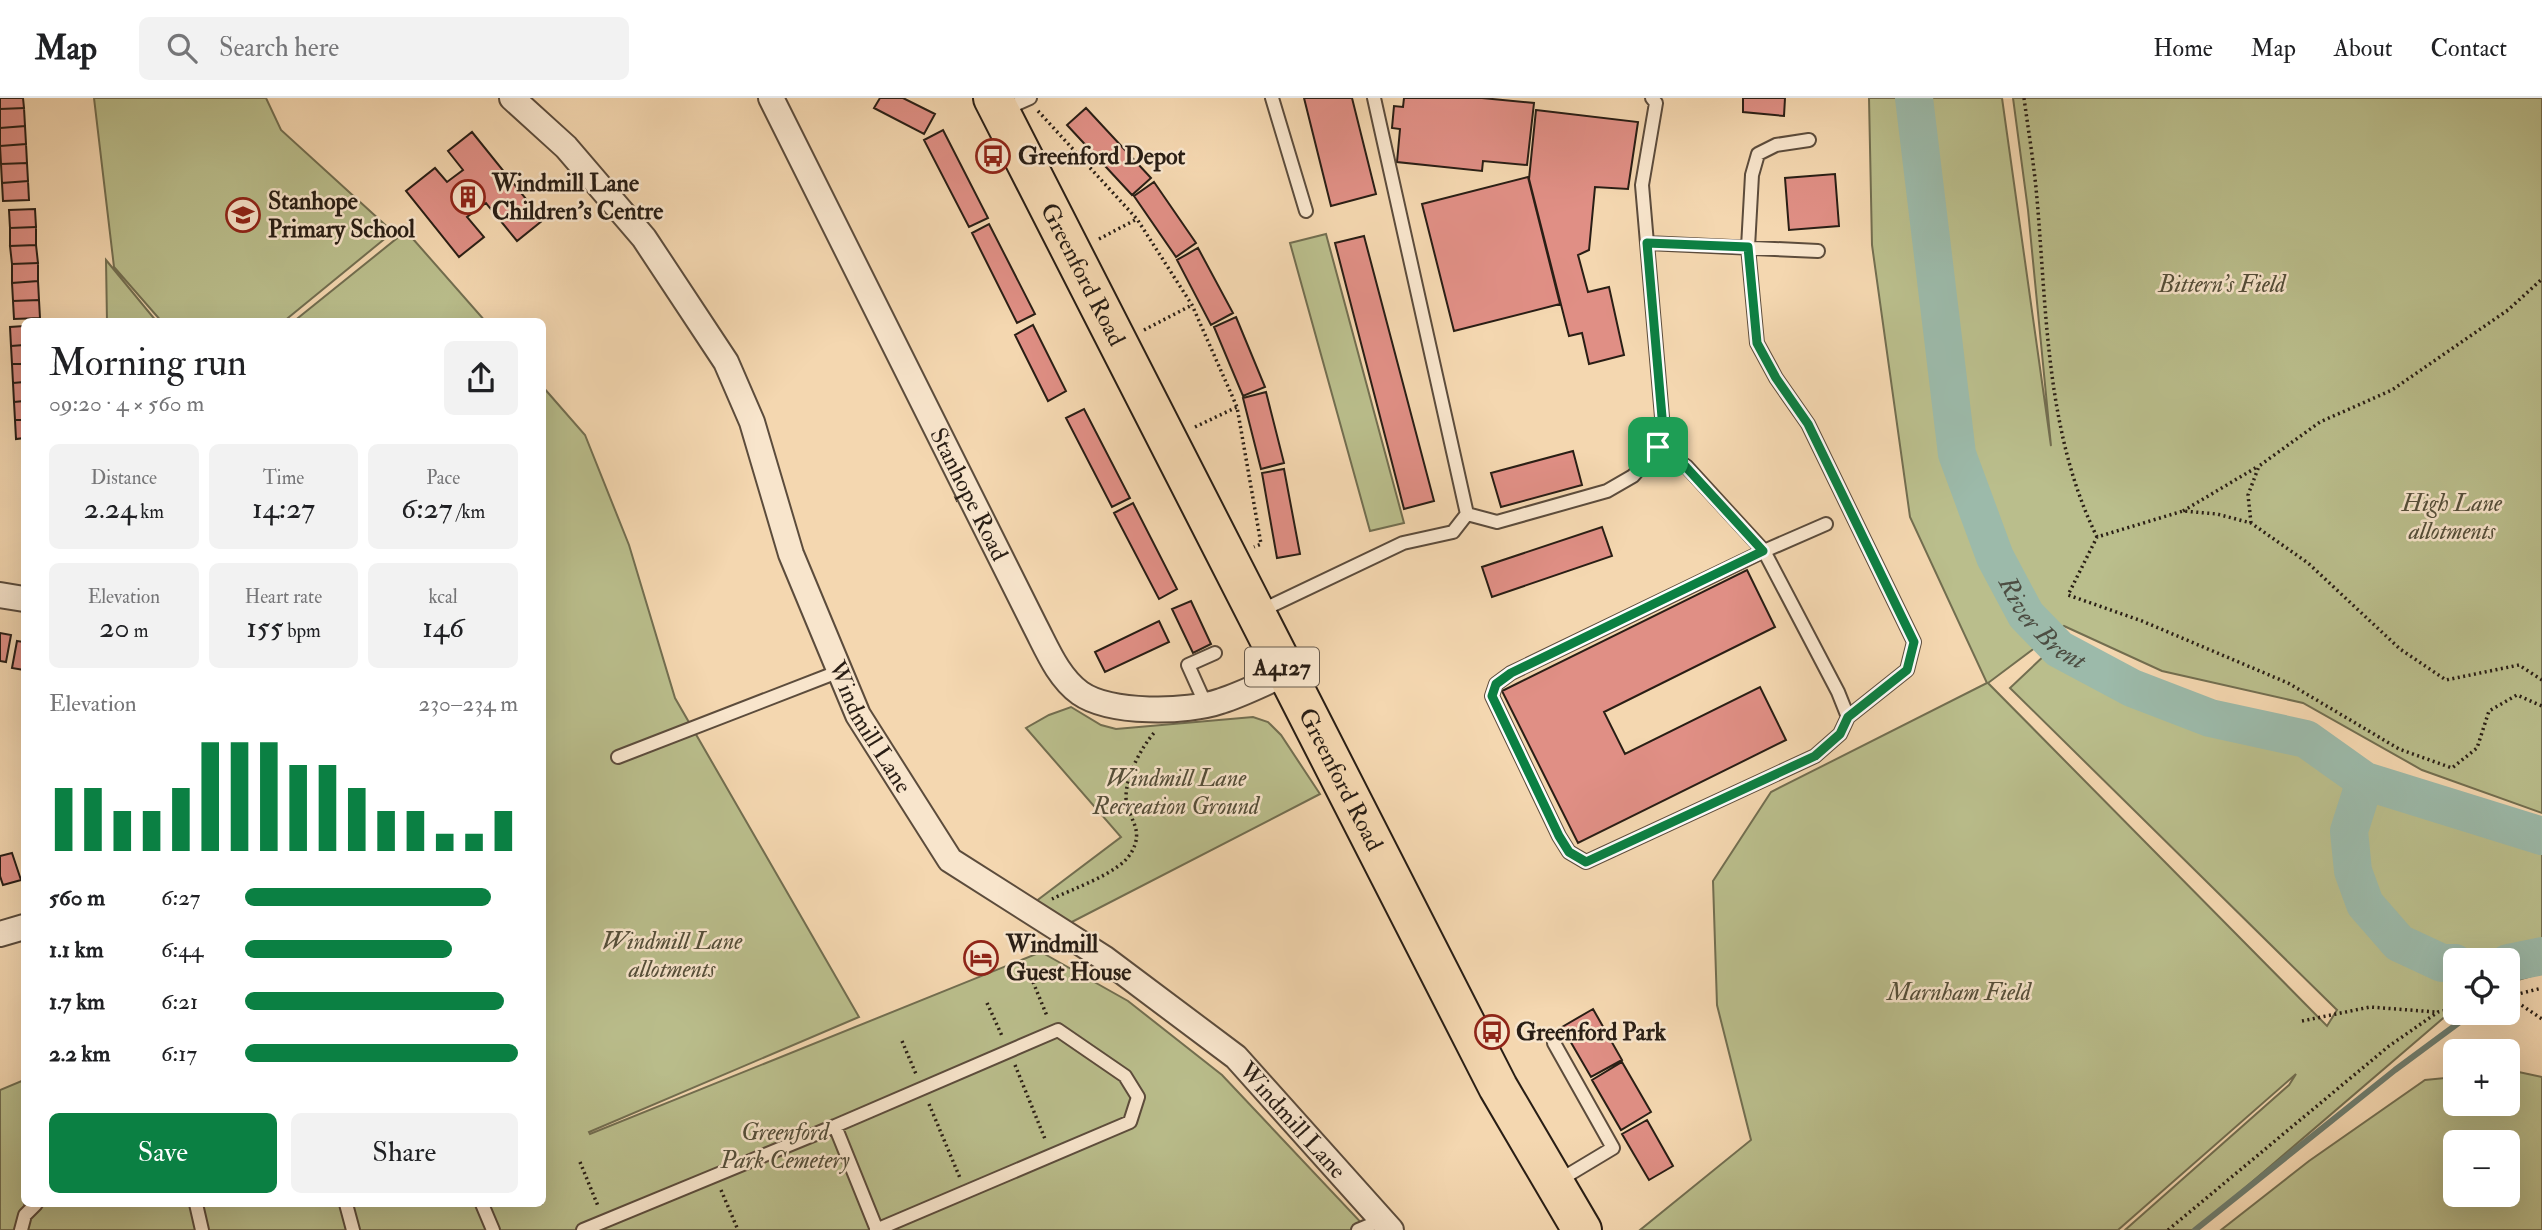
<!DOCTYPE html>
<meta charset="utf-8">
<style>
:root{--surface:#fff;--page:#f2f2f2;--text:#202124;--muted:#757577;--line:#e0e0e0;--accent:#0b8043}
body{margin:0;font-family:"IM FELL Double Pica",serif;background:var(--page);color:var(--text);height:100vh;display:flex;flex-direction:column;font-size:26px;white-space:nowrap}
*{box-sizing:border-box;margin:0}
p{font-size:23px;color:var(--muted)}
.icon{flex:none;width:38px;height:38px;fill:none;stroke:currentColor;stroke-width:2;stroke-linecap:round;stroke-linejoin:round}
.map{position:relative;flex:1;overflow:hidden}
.drawer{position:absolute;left:21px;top:220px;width:525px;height:889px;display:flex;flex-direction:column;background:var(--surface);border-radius:10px;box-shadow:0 7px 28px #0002}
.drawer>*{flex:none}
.controls{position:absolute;left:2443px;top:850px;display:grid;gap:14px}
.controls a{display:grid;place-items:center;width:77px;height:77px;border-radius:10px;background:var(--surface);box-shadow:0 7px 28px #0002;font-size:35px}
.pin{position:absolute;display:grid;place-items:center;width:60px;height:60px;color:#fff;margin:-30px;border-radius:14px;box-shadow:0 4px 10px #0006}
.round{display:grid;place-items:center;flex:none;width:74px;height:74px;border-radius:10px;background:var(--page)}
.summary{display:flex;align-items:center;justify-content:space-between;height:119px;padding:0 28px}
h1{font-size:38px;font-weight:600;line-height:52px}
.metrics{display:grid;grid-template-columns:repeat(3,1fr);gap:10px;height:119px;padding:7px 28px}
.metrics div{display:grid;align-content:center;border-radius:10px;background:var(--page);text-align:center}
.metrics b{font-size:30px;font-weight:600}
.metrics small{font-size:19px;font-weight:400}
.metrics p{font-size:19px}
.chart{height:196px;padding:14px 28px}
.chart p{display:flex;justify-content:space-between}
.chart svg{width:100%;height:126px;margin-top:7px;stroke:var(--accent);stroke-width:6}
.button{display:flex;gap:14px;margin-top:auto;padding:14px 28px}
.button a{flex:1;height:80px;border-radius:10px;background:var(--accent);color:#fff;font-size:28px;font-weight:600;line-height:80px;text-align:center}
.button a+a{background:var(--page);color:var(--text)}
ul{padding:0 28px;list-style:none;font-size:23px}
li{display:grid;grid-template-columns:112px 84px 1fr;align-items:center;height:52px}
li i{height:18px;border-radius:9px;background:var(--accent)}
header{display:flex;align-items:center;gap:42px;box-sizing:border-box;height:98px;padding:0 35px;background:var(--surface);border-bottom:2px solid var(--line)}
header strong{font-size:33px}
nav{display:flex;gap:38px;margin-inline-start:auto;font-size:24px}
.search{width:490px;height:63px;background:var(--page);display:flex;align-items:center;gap:18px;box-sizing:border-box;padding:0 24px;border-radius:10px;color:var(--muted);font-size:26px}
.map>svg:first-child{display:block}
.green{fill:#babe8c;stroke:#726e50;stroke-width:2;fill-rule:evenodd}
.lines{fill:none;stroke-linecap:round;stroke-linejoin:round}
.stream{stroke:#6e7c6e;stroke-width:6}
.river{stroke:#9cbaaa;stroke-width:38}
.building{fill:#e08f85;stroke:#291e15;stroke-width:2}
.service-casing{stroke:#5c4c3c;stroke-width:16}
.minor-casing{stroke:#5c4c3c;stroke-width:28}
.primary-casing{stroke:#291e15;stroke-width:42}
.path{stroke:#291e15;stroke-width:3.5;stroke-dasharray:2 3.5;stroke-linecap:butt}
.service{stroke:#f8e5cc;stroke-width:12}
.minor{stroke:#f8e5cc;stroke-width:24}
.primary{stroke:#f4d7b0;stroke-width:38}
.route-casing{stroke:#fff;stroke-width:14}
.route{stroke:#0b8043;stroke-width:9}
.labels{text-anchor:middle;stroke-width:5;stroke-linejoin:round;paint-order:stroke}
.shield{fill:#f8e5cc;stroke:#675a4c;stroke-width:2}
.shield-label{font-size:23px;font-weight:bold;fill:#291e15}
.poi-label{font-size:24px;font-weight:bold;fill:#291e15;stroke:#f8e5cc;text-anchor:start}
.street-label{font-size:24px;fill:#291e15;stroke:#f8e5cc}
.park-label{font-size:24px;font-style:italic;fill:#544e39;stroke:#f8e5cc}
.water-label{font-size:26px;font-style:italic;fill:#4c4d42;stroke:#f8e5cc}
</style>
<header>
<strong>Map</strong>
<div class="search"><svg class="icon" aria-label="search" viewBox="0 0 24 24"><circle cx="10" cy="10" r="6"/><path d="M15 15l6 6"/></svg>Search here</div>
<nav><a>Home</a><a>Map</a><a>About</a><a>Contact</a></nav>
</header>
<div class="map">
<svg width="2542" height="1132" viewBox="0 0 2542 1132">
<rect width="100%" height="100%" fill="#f4d7b0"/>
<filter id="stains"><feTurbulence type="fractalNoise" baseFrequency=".00286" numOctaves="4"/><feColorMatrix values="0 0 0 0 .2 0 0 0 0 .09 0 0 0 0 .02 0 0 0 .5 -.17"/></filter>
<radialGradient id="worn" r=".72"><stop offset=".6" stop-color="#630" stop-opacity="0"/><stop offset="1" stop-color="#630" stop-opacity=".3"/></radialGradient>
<path class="green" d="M94,0H266L281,32L393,134L283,224H162L114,169Z
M1869,0H2002L2051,348L2028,112L2013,0H2542V715L2422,672L2303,605L2162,573L2064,528L1988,585L2327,928L2337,912L2010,590L2047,555L2169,617L2300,649L2306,646L2365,683L2542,737V875L2508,885V863H2455V910L2196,1132H2125L2289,987L2296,976L2118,1132H1640L1751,1042L1717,907L1713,783L1771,694L1987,585L1910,419L1872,147Z
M406,133L486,224H293Z
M1326,136L1404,425L1370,433L1290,145Z
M106,162L157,224H107Z
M543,289L585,337L629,447L675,600L859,919L589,1034L590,1036L1041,854L1128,903L1222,977L1368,1132H0V992L24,982V1106H542Z
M1071,609L1101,627L1116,631L1253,619L1268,624L1281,637L1320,696L1066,827L1035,804L1121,739L1026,630L1049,617Z
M2514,973L2542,979V1132H2221L2309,1063L2425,982L2455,979V1006H2508V974ZM2455,1045H2508V1097H2455Z"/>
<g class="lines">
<path class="stream" d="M2195,1132L2395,972L2472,915"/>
<g class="river">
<path id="s1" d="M1914,0L1957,356L1995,459L2026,517L2059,551L2132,590L2210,620L2306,641L2365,683L2542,738"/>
<path d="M2365,683L2349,733L2353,773L2365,806L2399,845L2442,865H2455"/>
<path d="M2508,865L2542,858"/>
</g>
</g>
<path class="building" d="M0,0H23L24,10L0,11Z
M880,0H903L935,16L924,36L874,10Z
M1304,0H1352L1376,96L1331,108Z
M1404,0H1482L1534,5L1527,67L1483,63L1482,73L1397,64L1400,31L1392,30L1394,8L1403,9Z
M1743,0H1785L1784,18L1743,14Z
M24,10L25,28L0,30V11Z
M1086,10L1151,80L1132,97L1067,27Z
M1536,12L1638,24L1628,91L1595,89L1589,152L1578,157L1588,194L1609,189L1624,257L1589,266L1582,235L1569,238L1529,81Z
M25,28L26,46L0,48V30Z
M943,32L988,120L969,129L924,42Z
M472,34L543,122L517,143L486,105L467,119L484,139L459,159L406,93L435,70L447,84L463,72L448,53Z
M26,46L27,65L1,66L0,48Z
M27,65L28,83L2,85L1,66Z
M1835,76L1839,128L1789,132L1785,80Z
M1528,79L1560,206L1454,233L1422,106Z
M28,83L29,102L3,103L2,85Z
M1154,84L1196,145L1176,159L1134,98Z
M35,111L36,129L10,130L9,112Z
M989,126L1035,216L1017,225L972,135Z
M36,129V147L10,148V130Z
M1364,138L1434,403L1404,411L1335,145Z
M36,147L38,165L12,166L10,148Z
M1198,150L1233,215L1211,227L1177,162Z
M38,165V183L12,185V166Z
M38,183L39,202L13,203L12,185Z
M39,202L40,220L14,221L13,203Z
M1236,219L1265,289L1243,298L1214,229Z
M1033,227L1066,293L1048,303L1015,237Z
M24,228V247L11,248L10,229Z
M24,247V266H12L11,248Z
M12,266H24V284L13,285Z
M24,284V303L14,304L13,285Z
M1266,294L1284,365L1261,371L1243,300Z
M24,303V322H15L14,304Z
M1084,311L1130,400L1112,409L1066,320Z
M15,322H24V340L16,341Z
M1573,353L1582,387L1501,409L1491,375Z
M1284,371L1300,456L1277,460L1262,375Z
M1133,405L1177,491L1159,501L1114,415Z
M1602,429L1612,458L1492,499L1482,469Z
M1747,472L1775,529L1604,614L1625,656L1760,589L1786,642L1578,745L1502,593Z
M1191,503L1211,546L1193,555L1172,511Z
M1159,523L1169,544L1105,574L1095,554Z
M0,535L11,537L6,564L0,563Z
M17,543L24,544V572L12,570Z
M12,755L21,782L3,787L0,778V758Z
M1593,911L1622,962L1591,979L1562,929Z
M1622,964L1651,1014L1621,1032L1592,982Z
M1647,1022L1673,1068L1649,1082L1622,1036Z"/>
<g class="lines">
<g class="service-casing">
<path id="service" d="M1272,0L1306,113
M1003,12L1030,0
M1809,42L1776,47L1758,56L1752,77L1748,149L1757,245L1776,280L1808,326L1914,544L1907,572L1848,619
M1647,145L1818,153
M1658,349L1686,368L1764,453L1838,594L1848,619L1840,636L1815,658L1586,764L1569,754L1559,738L1492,598L1496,586L1511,575L1764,453L1826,426
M1467,416L1497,424L1607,393L1633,378L1658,349L1662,319L1642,87L1656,5L1652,0
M1258,514L1403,445L1453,434L1467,416L1374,0
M1206,607L1188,567L1215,555
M618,659L840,573
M1554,945L1613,1050L1558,1083
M835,1028L1058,932L1125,978L1138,999L1130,1024L876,1132
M196,1106L202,1132
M346,1106L353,1132
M482,1106L493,1132
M21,1132L25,1117L36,1106
M583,1132L835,1028L877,1132
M1358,1132L1382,1122"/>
</g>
<g class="minor-casing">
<g id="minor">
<path id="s2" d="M512,0L566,49L644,140L726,264L752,324L791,456L858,617L950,762L1104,860L1236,959L1391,1132"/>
<path id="s3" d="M771,0L1035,528C1047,551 1058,579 1080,595C1110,616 1187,615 1221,603C1243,596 1264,585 1285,576"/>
<path d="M0,497L24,501"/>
<path d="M0,836L24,829"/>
</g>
</g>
<g class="primary-casing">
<g id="primary">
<path id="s4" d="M993,0L1498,989L1582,1132"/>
</g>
</g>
<path class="path" d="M2024,0C2028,30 2033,60 2036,90C2047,206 2044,331 2097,439
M1038,13L1137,121L1192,207L1237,309L1261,446L1254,449
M1099,141L1137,121
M1144,232L1192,207
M1195,329L1237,309
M2183,413L2257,369
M2251,425L2248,397L2259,368L2320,324L2392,292L2508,212L2542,181
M2542,582L2519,567L2446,582L2400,551L2308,465L2251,425L2217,416L2183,413L2097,439L2068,497L2142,523L2288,585L2399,651L2452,670L2477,650L2489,613L2517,597L2542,608
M1052,801C1072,791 1120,775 1131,755C1146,730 1126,720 1126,699C1126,678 1141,650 1154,635
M1033,884L1047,918
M2508,898L2542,921
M2510,898L2542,890
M987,905L1002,938
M2302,923L2370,909L2436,914
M902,943L916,976
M1015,967L1045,1041
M929,1006L960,1080
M580,1064L598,1108
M721,1092L738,1132
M2168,1132L2389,948L2438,914L2455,910"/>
<use href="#service" class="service"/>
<use href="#minor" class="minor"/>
<use href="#primary" class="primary"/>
</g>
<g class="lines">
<g class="route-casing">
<path id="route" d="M1647,145L1748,149L1757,245L1776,280L1808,326L1914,544L1907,572L1848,619L1840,636L1815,658L1586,764L1569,754L1559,738L1492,598L1496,586L1511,575L1763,453L1686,369L1658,349L1662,319Z"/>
</g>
<use href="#route" class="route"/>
</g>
<defs>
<g id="bus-ring" transform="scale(1.75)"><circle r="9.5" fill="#f8e5cc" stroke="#8f2418" stroke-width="1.5"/><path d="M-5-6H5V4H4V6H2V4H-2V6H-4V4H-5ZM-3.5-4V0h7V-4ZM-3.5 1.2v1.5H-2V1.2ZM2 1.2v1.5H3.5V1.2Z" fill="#8f2418"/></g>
<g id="building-ring" transform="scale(1.75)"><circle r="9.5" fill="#f8e5cc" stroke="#8f2418" stroke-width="1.5"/><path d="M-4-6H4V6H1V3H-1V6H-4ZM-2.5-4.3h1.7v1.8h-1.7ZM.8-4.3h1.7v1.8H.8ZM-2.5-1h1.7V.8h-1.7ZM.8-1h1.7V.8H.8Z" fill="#8f2418"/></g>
<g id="school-ring" transform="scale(1.75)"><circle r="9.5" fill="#f8e5cc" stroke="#8f2418" stroke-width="1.5"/><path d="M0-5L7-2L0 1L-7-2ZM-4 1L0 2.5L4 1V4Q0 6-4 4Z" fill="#8f2418"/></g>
<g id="hotel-ring" transform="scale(1.75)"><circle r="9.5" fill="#f8e5cc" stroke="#8f2418" stroke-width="1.5"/><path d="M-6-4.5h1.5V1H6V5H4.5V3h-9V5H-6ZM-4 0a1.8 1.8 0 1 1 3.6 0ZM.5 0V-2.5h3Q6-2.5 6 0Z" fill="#8f2418"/></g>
</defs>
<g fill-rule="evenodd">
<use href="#bus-ring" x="993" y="58"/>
<use href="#building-ring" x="468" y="99"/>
<use href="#school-ring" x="243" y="117"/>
<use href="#hotel-ring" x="981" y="860"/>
<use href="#bus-ring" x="1492" y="934"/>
</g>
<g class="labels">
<rect class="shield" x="1245" y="549.5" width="74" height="39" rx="5"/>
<g class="shield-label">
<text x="1282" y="577">A4127</text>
</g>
<g class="poi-label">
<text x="1018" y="66">Greenford Depot</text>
<text x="492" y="93">Windmill Lane<tspan x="492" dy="28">Children's Centre</tspan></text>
<text x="268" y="111">Stanhope<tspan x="268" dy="28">Primary School</tspan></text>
<text x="1006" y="854">Windmill<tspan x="1006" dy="28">Guest House</tspan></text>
<text x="1516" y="942">Greenford Park</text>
</g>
<g class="street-label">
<text dy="8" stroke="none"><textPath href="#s4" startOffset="198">Greenford Road</textPath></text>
<text dy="8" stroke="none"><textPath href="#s3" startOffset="443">Stanhope Road</textPath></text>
<text dy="8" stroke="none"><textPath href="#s2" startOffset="735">Windmill Lane</textPath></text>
<text dy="8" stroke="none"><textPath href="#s4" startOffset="765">Greenford Road</textPath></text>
<text dy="8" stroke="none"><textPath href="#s2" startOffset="1323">Windmill Lane</textPath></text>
</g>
<g class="park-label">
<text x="2222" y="194">Bittern's Field</text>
<text x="2452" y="413">High Lane<tspan x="2452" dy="28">allotments</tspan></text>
<text x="1176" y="688">Windmill Lane<tspan x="1176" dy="28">Recreation Ground</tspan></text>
<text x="672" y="851">Windmill Lane<tspan x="672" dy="28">allotments</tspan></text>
<text x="1959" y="902">Marnham Field</text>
<text x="785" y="1042">Greenford<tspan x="785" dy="28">Park Cemetery</tspan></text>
</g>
<g class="water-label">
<text dy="9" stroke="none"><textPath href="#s1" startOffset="551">River Brent</textPath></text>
</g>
</g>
<rect width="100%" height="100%" filter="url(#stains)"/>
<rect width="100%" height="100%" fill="url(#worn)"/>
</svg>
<div class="controls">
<a><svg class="icon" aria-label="locate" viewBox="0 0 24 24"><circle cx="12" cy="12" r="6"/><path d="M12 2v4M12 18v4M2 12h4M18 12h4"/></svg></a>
<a>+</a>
<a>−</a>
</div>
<div class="pin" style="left:1658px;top:349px;background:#1e9e55"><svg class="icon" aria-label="arrive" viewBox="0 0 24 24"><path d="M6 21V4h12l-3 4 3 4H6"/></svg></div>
<section class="drawer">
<div class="summary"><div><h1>Morning run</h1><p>09:20 · 4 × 560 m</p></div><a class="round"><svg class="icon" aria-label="share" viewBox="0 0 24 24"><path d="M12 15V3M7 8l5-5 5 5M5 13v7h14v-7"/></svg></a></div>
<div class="metrics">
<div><p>Distance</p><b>2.24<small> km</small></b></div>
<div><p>Time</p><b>14:27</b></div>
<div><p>Pace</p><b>6:27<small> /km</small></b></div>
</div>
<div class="metrics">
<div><p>Elevation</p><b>20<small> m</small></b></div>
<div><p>Heart rate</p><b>155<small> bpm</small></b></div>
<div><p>kcal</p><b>146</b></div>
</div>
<div class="chart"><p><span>Elevation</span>230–234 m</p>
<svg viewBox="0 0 160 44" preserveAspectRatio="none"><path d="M5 44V22M15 44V22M25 44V30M35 44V30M45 44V22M55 44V6M65 44V6M75 44V6M85 44V14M95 44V14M105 44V22M115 44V30M125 44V30M135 44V38M145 44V38M155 44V30"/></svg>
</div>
<ul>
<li><b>560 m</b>6:27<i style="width:90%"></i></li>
<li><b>1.1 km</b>6:44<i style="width:76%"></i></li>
<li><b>1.7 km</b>6:21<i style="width:95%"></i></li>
<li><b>2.2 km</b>6:17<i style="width:100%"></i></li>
</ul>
<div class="button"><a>Save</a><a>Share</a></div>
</section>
</div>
